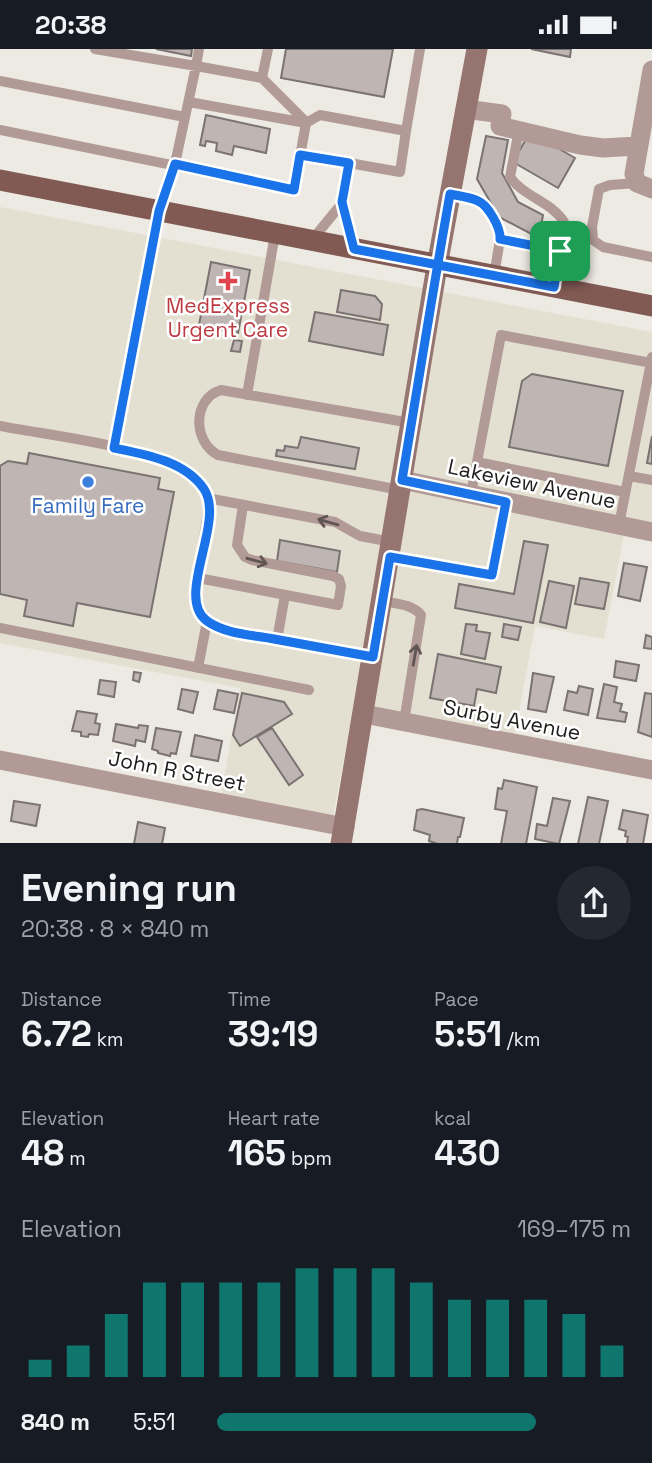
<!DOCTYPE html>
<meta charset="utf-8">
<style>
:root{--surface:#171b24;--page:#242831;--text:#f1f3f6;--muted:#9ea1a6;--accent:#0f766e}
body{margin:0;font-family:"Space Grotesk",sans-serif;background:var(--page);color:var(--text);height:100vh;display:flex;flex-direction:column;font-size:26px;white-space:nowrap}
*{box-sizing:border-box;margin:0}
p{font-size:23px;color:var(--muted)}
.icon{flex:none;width:38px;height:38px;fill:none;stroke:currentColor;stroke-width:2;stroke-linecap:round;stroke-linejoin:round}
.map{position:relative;height:794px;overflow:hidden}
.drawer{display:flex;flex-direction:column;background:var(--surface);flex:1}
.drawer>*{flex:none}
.pin{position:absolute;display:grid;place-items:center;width:60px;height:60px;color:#fff;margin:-30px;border-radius:14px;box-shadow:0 4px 10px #0006}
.round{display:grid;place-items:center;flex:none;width:74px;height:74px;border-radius:37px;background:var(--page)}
.overview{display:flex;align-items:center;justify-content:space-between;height:119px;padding:0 21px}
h1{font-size:38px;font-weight:700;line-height:52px}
.metrics{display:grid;grid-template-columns:repeat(3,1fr);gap:10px;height:119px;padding:7px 21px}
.metrics div{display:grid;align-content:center}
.metrics b{font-size:35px;font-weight:700}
.metrics small{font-size:19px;font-weight:400}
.metrics p{font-size:19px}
.chart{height:196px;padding:14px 21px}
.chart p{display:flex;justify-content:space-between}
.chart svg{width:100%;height:126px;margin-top:7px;stroke:var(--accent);stroke-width:6}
ul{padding:0 21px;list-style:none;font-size:23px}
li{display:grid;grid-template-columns:112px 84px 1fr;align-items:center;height:52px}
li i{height:18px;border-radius:9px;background:var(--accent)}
.status{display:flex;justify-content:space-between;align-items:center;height:49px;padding:0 35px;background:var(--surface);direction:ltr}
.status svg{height:19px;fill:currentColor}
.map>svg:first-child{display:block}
.built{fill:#e4e0d1}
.building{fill:#bfb6b4;stroke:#7b7371;stroke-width:2}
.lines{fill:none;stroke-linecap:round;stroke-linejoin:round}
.lane{stroke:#b29b97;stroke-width:10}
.street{stroke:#b29b97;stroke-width:19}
.secondary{stroke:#967570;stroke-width:21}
.primary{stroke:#815a54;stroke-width:21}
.oneway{stroke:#605552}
.route-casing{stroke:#fff;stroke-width:14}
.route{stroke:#1a73e8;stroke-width:9}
.health-dot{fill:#e0444e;stroke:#fff;stroke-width:2.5}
.shop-dot{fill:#3f7fe0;stroke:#fff;stroke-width:2.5}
.labels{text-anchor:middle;stroke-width:5;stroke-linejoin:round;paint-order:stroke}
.health-label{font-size:21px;fill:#be3a42;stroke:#fff}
.street-label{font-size:21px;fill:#1d1c1a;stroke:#fff}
.shop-label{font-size:21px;fill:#366cbe;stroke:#fff}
</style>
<div class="status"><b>20:38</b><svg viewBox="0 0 49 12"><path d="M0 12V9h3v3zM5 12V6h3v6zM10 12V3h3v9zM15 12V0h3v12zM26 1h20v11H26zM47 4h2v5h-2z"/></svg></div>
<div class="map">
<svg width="652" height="795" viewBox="0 0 652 795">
<rect width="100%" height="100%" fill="#eceae2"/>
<path class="built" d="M0,158L652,283V486L625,481L604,590L535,577L515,684L354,656L333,767L221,746L240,639L0,594Z"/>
<path class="building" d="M156,0H192L191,7Z
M286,0H393L384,48L281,29Z
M531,0H571L570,8Z
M206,66L270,80L266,104L234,97L232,106L216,102L217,94L206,92L205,97L200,96Z
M530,83L575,109L558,139L513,113Z
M486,87L508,91L502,124L518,153L543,166L539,189L499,168L477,130Z
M211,213L250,221L238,284L199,276Z
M341,241L375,247L382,255L380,271L337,263Z
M315,263L388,276L383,306L309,292Z
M234,291L242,292L240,303L231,302Z
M532,325L623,342L608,417L509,398L522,332Z
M652,387V415L647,414Z
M301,388L359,399L355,420L276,407L277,401L284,402L285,397L298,399Z
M29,404L160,429L158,440L174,443L150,568L77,554L73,577L24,567L27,551L0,545V417L8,412L27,415Z
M280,491L340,502L337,523L277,512Z
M524,492L548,496L533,574L455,559L459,535L514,545Z
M624,514L647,518L640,552L618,547Z
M580,529L609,534L604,560L575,555Z
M549,532L574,537L566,579L540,573Z
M466,575L477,576L476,582L490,584L485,610L461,605Z
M504,575L521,578L518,591L502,588Z
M646,586L652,588V600L644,599Z
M438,605L501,618L496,644L477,640L474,657L430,649Z
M616,612L639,616L636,632L614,628Z
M134,623L141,624L139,633L133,631Z
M533,624L554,628L546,663L528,660Z
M100,631L116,633L114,648L98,645Z
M604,635L617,638L614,653L622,655L620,662L627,664L625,673L597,669Z
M579,637L593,640L588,666L564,661L568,642L577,644Z
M182,640L198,643L193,664L178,660Z
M218,641L238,645L234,664L214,660Z
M242,644L284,653L292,665L240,697L233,686Z
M645,644L652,645V688L638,683Z
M77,662L97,665L95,674L100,675L98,686L89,685L88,688L81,687V683L72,682Z
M116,675L138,679L139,676L148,677L145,693L136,691L135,697L113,692Z
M156,679L181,683L176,705L171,704L170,707L158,704V702L152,700Z
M272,679L303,726L289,736L257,688Z
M195,686L222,692L218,712L191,707Z
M504,731L537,738L526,795H501L507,762L495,760L498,739L502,740Z
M588,748L608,752L599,795H578Z
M553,749L570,752L559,795L535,790L537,775L547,777Z
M14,752L40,756L36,777L11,772Z
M422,760L464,769L460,788H458L457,795H438L429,792L430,786L414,781L417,761Z
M623,761L648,766L643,795H627L628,788L625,787L626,782L619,780Z
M138,773L165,779L162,795H134Z"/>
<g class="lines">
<path class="lane" d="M95,0L196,17L175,115L159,162L114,399
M199,0L196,17L262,29
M268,0L262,29L306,73
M0,32L185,68
M189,53L306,74L320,66L406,82L400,123L349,114L343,153L354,200
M0,81L294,141L306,74
M519,81L510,128C524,148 552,153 564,173L554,238
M406,82L420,0
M300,106L349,114
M637,134L610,136L599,140L592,178L593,191L603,198L652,208
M450,145C459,147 470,148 478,151C488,156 501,179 500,190L560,202
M312,191L343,153
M494,227L500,190
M247,346L275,185
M0,377C51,387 154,397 193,428C203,436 206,445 209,456L195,547C197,556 198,564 206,571C224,588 341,602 372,608
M477,413L625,443
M629,427L652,431
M400,441L218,406C193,393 192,350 221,341L411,374
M471,445L501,286L652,314
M207,449L335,473L360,487L392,493
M619,476L652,308
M390,507L492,526L506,452
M198,529L338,556L341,537L339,530L333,527L252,511L245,508L237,496L243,456
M383,552C397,555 412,555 421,566L404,673
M0,579L309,641
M277,591L285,546
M198,619L207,572"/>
<path class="street" d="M652,21L634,125L637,134L652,140
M465,60L502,65L500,77L580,96L603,99L637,97
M402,431L652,483
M364,665L652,721
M0,711L345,778"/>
<path class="secondary" d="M341,795L437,217L477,0"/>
<path class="primary" d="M0,131L652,257"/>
</g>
<defs><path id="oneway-shaft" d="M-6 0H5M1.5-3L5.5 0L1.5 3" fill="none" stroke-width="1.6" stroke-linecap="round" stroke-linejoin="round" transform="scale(1.75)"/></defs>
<g class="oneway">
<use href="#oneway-shaft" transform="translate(328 473) rotate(-164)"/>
<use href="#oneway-shaft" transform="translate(257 512) rotate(15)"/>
<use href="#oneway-shaft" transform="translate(415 606) rotate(-80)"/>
</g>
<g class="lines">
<g class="route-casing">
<path id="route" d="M560,202L554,238L354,200L342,153L349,114L300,106L294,141L175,115L159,162L114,399C144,405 185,412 204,440C226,473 174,548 207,572C225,585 253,586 274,590C307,596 340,602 373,608L390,508L492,526L506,453L402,431C418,336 433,240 450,145C459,147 470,148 478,152C488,156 501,179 500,190L560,202"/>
</g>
<use href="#route" class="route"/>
</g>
<path class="health-dot" d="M224.5 221.5h7v7h7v7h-7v7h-7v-7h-7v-7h7z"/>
<circle class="shop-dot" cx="88" cy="433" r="7"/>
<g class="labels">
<g class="health-label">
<text x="228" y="264">MedExpress<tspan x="228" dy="24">Urgent Care</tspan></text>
</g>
<g class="street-label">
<text transform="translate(532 435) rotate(12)" y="7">Lakeview Avenue</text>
<text transform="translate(512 671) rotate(11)" y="7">Surby Avenue</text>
<text transform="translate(177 722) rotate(11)" y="7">John R Street</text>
</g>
<g class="shop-label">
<text x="88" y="464">Family Fare</text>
</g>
</g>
</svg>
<div class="pin" style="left:560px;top:202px;background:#1e9e55"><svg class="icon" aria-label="arrive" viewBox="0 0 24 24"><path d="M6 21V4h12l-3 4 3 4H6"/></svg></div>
</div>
<section class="drawer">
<div class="overview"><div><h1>Evening run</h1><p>20:38 · 8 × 840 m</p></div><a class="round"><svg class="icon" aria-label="share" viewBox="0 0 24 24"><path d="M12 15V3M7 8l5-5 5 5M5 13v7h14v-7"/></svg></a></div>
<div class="metrics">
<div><p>Distance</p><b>6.72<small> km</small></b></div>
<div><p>Time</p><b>39:19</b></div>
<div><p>Pace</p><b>5:51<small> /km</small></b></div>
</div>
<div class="metrics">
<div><p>Elevation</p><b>48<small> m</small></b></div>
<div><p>Heart rate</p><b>165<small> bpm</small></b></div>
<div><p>kcal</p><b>430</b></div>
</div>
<div class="chart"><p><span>Elevation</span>169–175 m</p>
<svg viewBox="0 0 160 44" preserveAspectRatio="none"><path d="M5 44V38M15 44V33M25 44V22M35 44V11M45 44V11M55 44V11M65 44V11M75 44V6M85 44V6M95 44V6M105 44V11M115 44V17M125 44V17M135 44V17M145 44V22M155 44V33"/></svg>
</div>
<ul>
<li><b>840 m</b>5:51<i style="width:77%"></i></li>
</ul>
</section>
